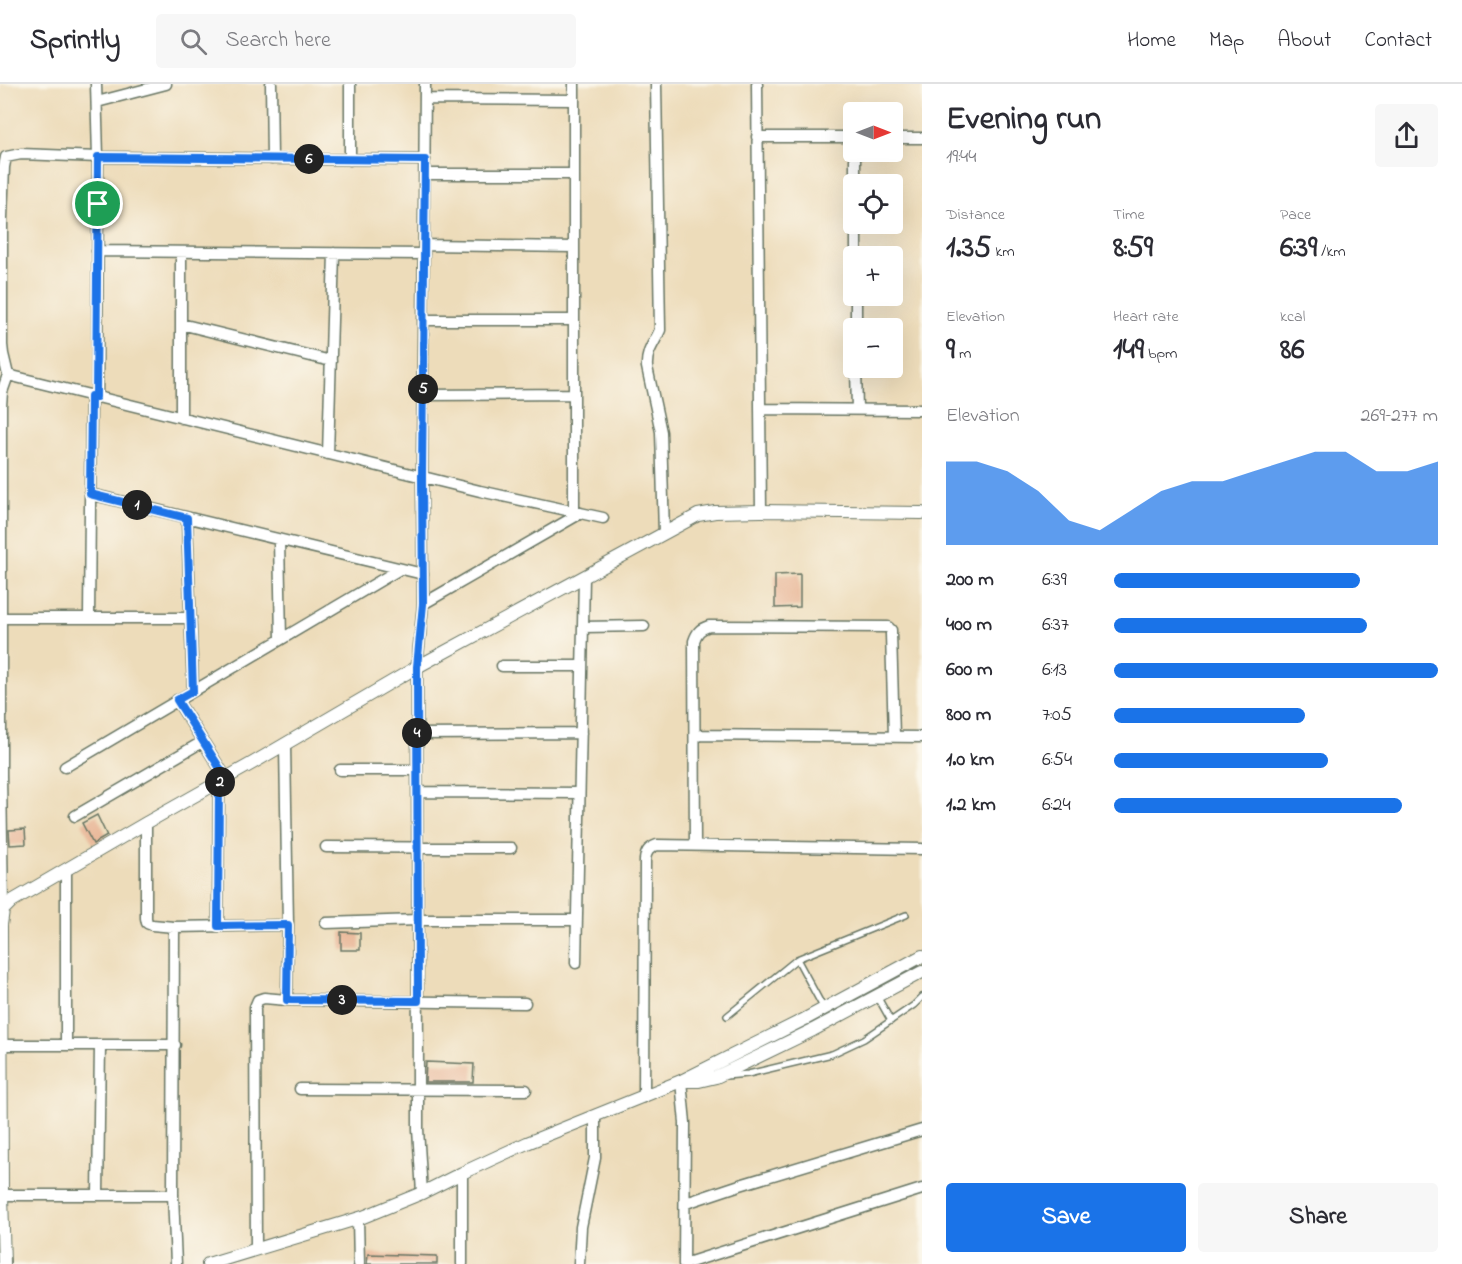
<!DOCTYPE html>
<meta charset="utf-8">
<style>
:root{--surface:#fff;--page:#f7f7f7;--text:#2b2b33;--muted:#7c7c81;--line:#e1e1e2;--accent:#1a73e8}
body{margin:0;font-family:"Indie Flower",sans-serif;background:var(--page);color:var(--text);height:100vh;display:flex;flex-direction:column;font-size:22px;white-space:nowrap}
*{box-sizing:border-box;margin:0}
p{font-size:20px;color:var(--muted)}
.icon{flex:none;width:33px;height:33px;fill:none;stroke:currentColor;stroke-width:2;stroke-linecap:round;stroke-linejoin:round}
.map{position:relative;flex:1;overflow:hidden}
.side{display:flex;flex-direction:column;background:var(--surface);width:540px}
.side>*{flex:none}
.needle{width:39px;rotate:90deg}
.tools{position:absolute;left:843px;top:18px;display:grid;gap:12px}
.tools a{display:grid;place-items:center;width:60px;height:60px;border-radius:6px;background:var(--surface);box-shadow:0 6px 24px #0002;font-size:30px}
.pin{position:absolute;display:grid;place-items:center;width:51px;height:51px;color:#fff;margin:-26px;border:3px solid #fff;border-radius:50%;box-shadow:0 2px 6px #0007}
.km{position:absolute;width:30px;height:30px;margin:-15px;border-radius:50%;background:#222;color:#fff;font-size:16px;line-height:30px;text-align:center}
.round{display:grid;place-items:center;flex:none;width:63px;height:63px;border-radius:6px;background:var(--page)}
.summary{display:flex;align-items:center;justify-content:space-between;height:102px;padding:0 24px}
h1{font-size:33px;font-weight:700;line-height:45px}
.stats{display:grid;grid-template-columns:repeat(3,1fr);gap:9px;height:102px;padding:6px 24px}
.stats div{display:grid;align-content:center}
.stats b{font-size:30px;font-weight:700}
.stats small{font-size:16px;font-weight:400}
.stats p{font-size:16px}
.chart{height:168px;padding:12px 24px}
.chart p{display:flex;justify-content:space-between}
.chart svg{width:100%;height:108px;margin-top:6px;fill:var(--accent);opacity:.7}
.button{display:flex;gap:12px;margin-top:auto;padding:12px 24px}
.button a{flex:1;height:69px;border-radius:6px;background:var(--accent);color:#fff;font-size:24px;font-weight:700;line-height:69px;text-align:center}
.button a+a{background:var(--page);color:var(--text)}
ul{padding:0 24px;list-style:none;font-size:20px}
li{display:grid;grid-template-columns:96px 72px 1fr;align-items:center;height:45px}
li i{height:15px;border-radius:8px;background:var(--accent)}
header{display:flex;align-items:center;gap:36px;box-sizing:border-box;height:84px;padding:0 30px;background:var(--surface);border-bottom:2px solid var(--line)}
header strong{font-size:28px}
nav{display:flex;gap:33px;margin-inline-start:auto;font-size:21px}
.search{width:420px;height:54px;background:var(--page);display:flex;align-items:center;gap:15px;box-sizing:border-box;padding:0 21px;border-radius:6px;color:var(--muted);font-size:22px}
main{display:flex;flex:1;min-height:0}
.map>svg:first-child{display:block}
.building{fill:#e9b899}
.lines{fill:none;stroke-linecap:round;stroke-linejoin:round}
.service-casing{stroke:#677563;stroke-width:8}
.minor-casing{stroke:#677563;stroke-width:13}
.tertiary-casing{stroke:#677563;stroke-width:14}
.service{stroke:#fff;stroke-width:5}
.minor{stroke:#fff;stroke-width:10}
.tertiary{stroke:#fff;stroke-width:12}
.route-casing{stroke:#fff;stroke-width:12}
.route{stroke:#1a73e8;stroke-width:8}
</style>
<header>
<strong>Sprintly</strong>
<div class="search"><svg class="icon" aria-label="search" viewBox="0 0 24 24"><circle cx="10" cy="10" r="6"/><path d="M15 15l6 6"/></svg>Search here</div>
<nav><a>Home</a><a>Map</a><a>About</a><a>Contact</a></nav>
</header>
<main>
<div class="map">
<svg width="922" height="1180" viewBox="0 0 922 1180">
<rect width="100%" height="100%" fill="#fbf7ec"/>
<filter id="ink" filterUnits="userSpaceOnUse"><feTurbulence type="fractalNoise" baseFrequency=".0167" numOctaves="2"/><feDisplacementMap in="SourceGraphic" scale="12" xChannelSelector="R" yChannelSelector="G"/><feConvolveMatrix kernelMatrix="1 2 1 2 8 2 1 2 1" color-interpolation-filters="sRGB"/></filter>
<filter id="wash" filterUnits="userSpaceOnUse"><feTurbulence type="fractalNoise" baseFrequency=".008" numOctaves="4" result="noise"/><feDisplacementMap in="SourceGraphic" scale="24" xChannelSelector="R" yChannelSelector="G"/><feGaussianBlur stdDeviation="1.35" result="paint"/><feColorMatrix in="noise" values="0 0 0 0 0 0 0 0 0 0 0 0 0 0 0 0 0 1.4 0 .05"/><feComposite in="paint" operator="in"/></filter>
<g filter="url(#wash)">
<rect width="100%" height="100%" fill="#eddcba"/>
<g id="blocks">
<path class="building" d="M800,490V523L775,524V491Z
M97,731L107,752L93,760L82,739Z
M25,745L26,760L10,761L9,746Z
M341,848L360,849V866H341Z
M426,978L474,980L473,998H425Z
M368,1170L437,1172V1180H367Z"/>
</g>
</g>
<g filter="url(#ink)">
<use href="#blocks" fill-opacity="0" stroke="#677563" stroke-width="1.5"/>
<g class="lines">
<g class="service-casing">
<path id="service" d="M877,912L891,937
M824,925L797,875L906,831
M727,932L797,875
M726,992L748,990L832,970L864,955L914,921L922,913"/>
</g>
<g class="minor-casing">
<path id="minor" d="M96,0L98,73L97,313
M271,0L272,75
M656,0L660,246C654,260 646,267 647,283L661,348L664,449
M757,0L761,427
M425,15L574,16
M97,18L166,0
M757,53H854
M892,54H922
M855,68V100
M350,76V0
M425,90H574
M856,140V172
M424,161L574,163
M97,167L424,170
M856,212V244
M423,236H574
M181,240L331,277
M856,284L857,325
M8,291L480,407L603,434
M423,311L574,310
M760,325L922,326
M181,334V168
M328,370L334,169
M90,410L423,490
M574,428V0
M187,434L193,607
M279,456L281,555
M423,520L581,429
M1,534H191
M89,534L91,312
M583,543L644,542
M502,582H582
M177,616L226,694
M417,650L581,649
M695,651L922,653
M285,661L288,841L287,916
M65,683L400,485
M340,686H417
M418,708L579,709
M75,732L202,658
M146,739V834L147,839L152,841L174,843L288,841
M695,762L694,557C697,548 700,545 709,542L888,543L891,546V550L894,652
M326,763L511,764
M66,787V961
M3,826L1,690V322L2,308L8,291L3,270L2,261V134L4,83L6,73L21,70L98,73L425,76
M326,839L418,836H577
M218,841L219,699
M174,843L173,1111L176,1180
M576,879L584,493
M1,961H175
M681,997L685,1039L684,1180
M300,1005L526,1006
M644,1013L645,776C646,767 649,764 657,761L922,765
M422,1109L418,1045V1006L417,583L423,520L422,393L425,0
M2,1111H173
M98,1111L100,961
M686,1119L740,1101L922,1046
M358,1135L359,1180
M256,1165L255,923L258,916L264,914L287,916L525,919
M462,1180V1089
M579,1180L581,1143L595,1074V1032
M684,1180L922,1105"/>
</g>
<g class="tertiary-casing">
<path id="tertiary" d="M685,997H699L716,993L813,946L922,888
M4,1180L2,1111L1,841L3,826L12,817L146,739L251,680L417,583L698,431L715,428L761,427L922,429
M208,1180L363,1133L422,1109L462,1089L527,1059L681,997L805,935L922,872"/>
</g>
<use href="#service" class="service"/>
<use href="#minor" class="minor"/>
<use href="#tertiary" class="tertiary"/>
</g>
</g>
<g class="lines" filter="url(#ink)">
<g class="route-casing">
<path id="route" d="M98,73L425,76L422,393L423,520L417,583L418,917L287,916L288,841L218,842L219,699L226,694L177,616L193,607L187,434L90,410L91,312L96,313Z"/>
</g>
<use href="#route" class="route"/>
</g>
</svg>
<div class="tools">
<a><svg class="needle" viewBox="-14 -14 28 28"><path d="M0-13l5 13h-10z" fill="#e53935"/><path d="M0 13l5-13h-10z" fill="#7c7c81"/></svg></a>
<a><svg class="icon" aria-label="locate" viewBox="0 0 24 24"><circle cx="12" cy="12" r="6"/><path d="M12 2v4M12 18v4M2 12h4M18 12h4"/></svg></a>
<a>+</a>
<a>−</a>
</div>
<div class="pin" style="left:98px;top:120px;background:#1e9e55"><svg class="icon" aria-label="arrive" viewBox="0 0 24 24"><path d="M6 21V4h12l-3 4 3 4H6"/></svg></div>
<b class="km" style="left:137px;top:421px">1</b>
<b class="km" style="left:220px;top:698px">2</b>
<b class="km" style="left:342px;top:916px">3</b>
<b class="km" style="left:417px;top:649px">4</b>
<b class="km" style="left:423px;top:305px">5</b>
<b class="km" style="left:309px;top:75px">6</b>
</div>
<section class="side">
<div class="summary"><div><h1>Evening run</h1><p>19:44</p></div><a class="round"><svg class="icon" aria-label="share" viewBox="0 0 24 24"><path d="M12 15V3M7 8l5-5 5 5M5 13v7h14v-7"/></svg></a></div>
<div class="stats">
<div><p>Distance</p><b>1.35<small> km</small></b></div>
<div><p>Time</p><b>8:59</b></div>
<div><p>Pace</p><b>6:39<small> /km</small></b></div>
</div>
<div class="stats">
<div><p>Elevation</p><b>9<small> m</small></b></div>
<div><p>Heart rate</p><b>149<small> bpm</small></b></div>
<div><p>kcal</p><b>86</b></div>
</div>
<div class="chart"><p><span>Elevation</span>269–277 m</p>
<svg viewBox="0 0 160 44" preserveAspectRatio="none"><path d="M0 44V10L10 10L20 14L30 22L40 34L50 38L60 30L70 22L80 18L90 18L100 14L110 10L120 6L130 6L140 14L150 14L160 10V44z"/></svg>
</div>
<ul>
<li><b>200 m</b>6:39<i style="width:76%"></i></li>
<li><b>400 m</b>6:37<i style="width:78%"></i></li>
<li><b>600 m</b>6:13<i style="width:100%"></i></li>
<li><b>800 m</b>7:05<i style="width:59%"></i></li>
<li><b>1.0 km</b>6:54<i style="width:66%"></i></li>
<li><b>1.2 km</b>6:24<i style="width:89%"></i></li>
</ul>
<div class="button"><a>Save</a><a>Share</a></div>
</section>
</main>
